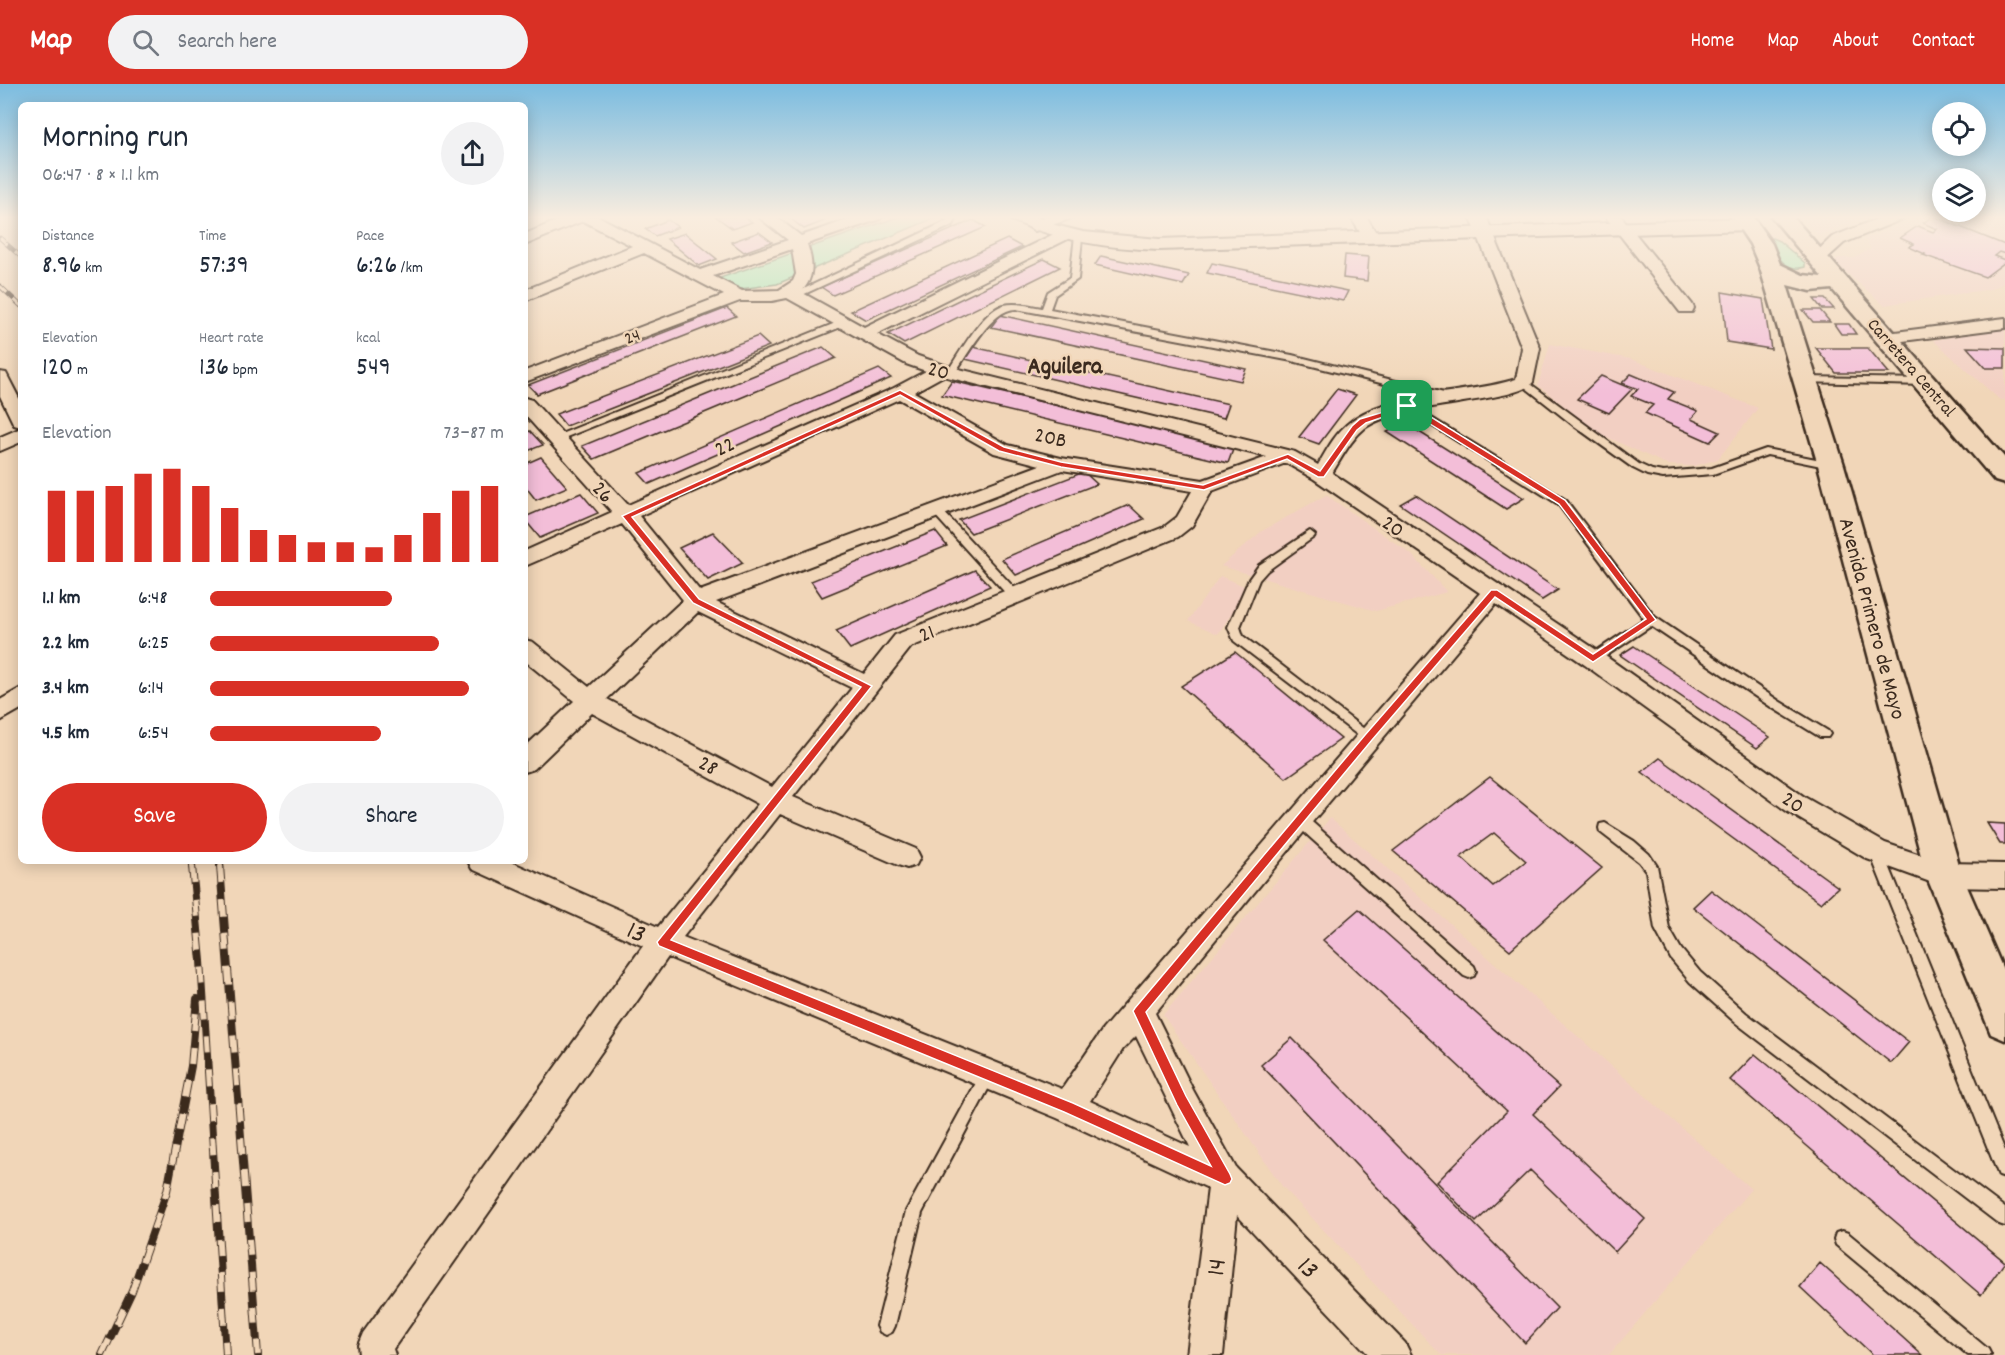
<!DOCTYPE html>
<meta charset="utf-8">
<style>
:root{--surface:#fff;--page:#f2f2f3;--text:#1f2937;--muted:#747a83;--accent:#d93025}
body{margin:0;font-family:Dekko,sans-serif;background:var(--page);color:var(--text);height:100vh;display:flex;flex-direction:column;font-size:22px;white-space:nowrap}
*{box-sizing:border-box;margin:0}
p{font-size:20px;color:var(--muted)}
.icon{flex:none;width:33px;height:33px;fill:none;stroke:currentColor;stroke-width:2;stroke-linecap:round;stroke-linejoin:round}
.map{position:relative;flex:1;overflow:hidden}
.sheet{position:absolute;left:18px;top:18px;width:510px;height:762px;display:flex;flex-direction:column;background:var(--surface);border-radius:9px;box-shadow:0 3px 15px #0003}
.sheet>*{flex:none}
.controls{position:absolute;left:1932px;top:18px;display:grid;gap:12px}
.controls a{display:grid;place-items:center;width:54px;height:54px;border-radius:50%;background:var(--surface);box-shadow:0 3px 15px #0003;font-size:30px}
.pin{position:absolute;display:grid;place-items:center;width:51px;height:51px;color:#fff;margin:-26px;border-radius:12px;box-shadow:0 3px 9px #0006}
.round{display:grid;place-items:center;flex:none;width:63px;height:63px;border-radius:32px;background:var(--page)}
.headline{display:flex;align-items:center;justify-content:space-between;height:102px;padding:0 24px}
h1{font-size:33px;font-weight:600;line-height:45px}
.stats{display:grid;grid-template-columns:repeat(3,1fr);gap:9px;height:102px;padding:6px 24px}
.stats div{display:grid;align-content:center}
.stats b{font-size:26px;font-weight:600}
.stats small{font-size:16px;font-weight:400}
.stats p{font-size:16px}
.chart{height:168px;padding:12px 24px}
.chart p{display:flex;justify-content:space-between}
.chart svg{width:100%;height:108px;margin-top:6px;stroke:var(--accent);stroke-width:6}
.action{display:flex;gap:12px;margin-top:auto;padding:12px 24px}
.action a{flex:1;height:69px;border-radius:36px;background:var(--accent);color:#fff;font-size:24px;font-weight:600;line-height:69px;text-align:center}
.action a+a{background:var(--page);color:var(--text)}
ul{padding:0 24px;list-style:none;font-size:20px}
li{display:grid;grid-template-columns:96px 72px 1fr;align-items:center;height:45px}
li i{height:15px;border-radius:8px;background:var(--accent)}
header{display:flex;align-items:center;gap:36px;box-sizing:border-box;height:84px;padding:0 30px;background:var(--accent);color:#fff}
header strong{font-size:28px}
nav{display:flex;gap:33px;margin-inline-start:auto;font-size:21px}
.search{width:420px;height:54px;background:var(--page);display:flex;align-items:center;gap:15px;box-sizing:border-box;padding:0 21px;border-radius:33px;color:var(--muted);font-size:22px}
.map>svg:first-child{display:block}
.built{fill:#f2cfc2}
.green{fill:#a1e8b5;stroke:#6e896a;stroke-width:1.5}
.building{fill:#f3bed8;stroke:#3b2a1e;stroke-width:1.5;fill-rule:evenodd}
.lines{fill:none;stroke-linecap:round;stroke-linejoin:round}
.service-casing{stroke:#3b2a1e;stroke-width:4}
.minor-casing{stroke:#3b2a1e;stroke-width:4}
.tertiary-casing{stroke:#3b2a1e;stroke-width:4}
.primary-casing{stroke:#3b2a1e;stroke-width:5}
.service{fill:#f1d6b8;fill-rule:evenodd}
.minor{fill:#f1d6b8;fill-rule:evenodd}
.tertiary{fill:#f1d6b8;fill-rule:evenodd}
.primary{fill:#f1d6b8;fill-rule:evenodd}
.rail-far2-casing{stroke:#3b2a1e;stroke-width:4.5}
.rail-far1-casing{stroke:#3b2a1e;stroke-width:7}
.rail-casing{stroke:#3b2a1e;stroke-width:8}
.rail-far2{stroke:#f1d6b8;stroke-width:3;stroke-dasharray:10;stroke-linecap:butt}
.rail-far1{stroke:#f1d6b8;stroke-width:4.5;stroke-dasharray:13;stroke-linecap:butt}
.rail{stroke:#f1d6b8;stroke-width:6;stroke-dasharray:17;stroke-linecap:butt}
.route{fill:#d93025;stroke:#fff;stroke-width:1.5;fill-rule:evenodd}
.labels{text-anchor:middle;stroke-width:5;stroke-linejoin:round;paint-order:stroke}
.far-street-label{font-size:18px;fill:#3b2a1e;stroke:#f1d6b8}
.street-label{font-size:22px;fill:#3b2a1e;stroke:#f1d6b8}
.far-district-label{font-size:24px;font-weight:bold;fill:#3b2a1e;stroke:#f1d6b8}
.near-street-label{font-size:27px;fill:#3b2a1e;stroke:#f1d6b8}
</style>
<header>
<strong>Map</strong>
<div class="search"><svg class="icon" aria-label="search" viewBox="0 0 24 24"><circle cx="10" cy="10" r="6"/><path d="M15 15l6 6"/></svg>Search here</div>
<nav><a>Home</a><a>Map</a><a>About</a><a>Contact</a></nav>
</header>
<div class="map">
<svg width="2005" height="1271" viewBox="0 0 2005 1271">
<rect width="100%" height="100%" fill="#f1d6b8"/>
<filter id="ink" filterUnits="userSpaceOnUse"><feTurbulence type="fractalNoise" baseFrequency=".0167" numOctaves="2"/><feDisplacementMap in="SourceGraphic" scale="12" xChannelSelector="R" yChannelSelector="G"/><feConvolveMatrix kernelMatrix="1 2 1 2 8 2 1 2 1" color-interpolation-filters="sRGB"/></filter>
<g filter="url(#ink)">
<path class="built" d="M1802,132H1869L1818,151Z
M1924,132H1992L2005,142V198L1991,205L1884,221L1834,178L1838,174H1855L1871,164L1865,155Z
M2005,244V316H2000L1933,256Z
M1550,260L1631,275L1758,324L1718,375L1694,382L1668,381L1596,348L1538,301Z
M1326,411L1411,470L1447,508L1376,527L1221,482L1262,447Z
M1220,492L1249,504L1218,550L1188,537Z
M1330,734L1751,1105L1609,1271H1441L1282,1102L1163,931Z"/>
<path class="green" d="M901,132L937,133L777,200L740,205L717,195Z
M1772,154L1779,157L1805,179V183C1784,189 1777,171 1768,155Z"/>
<path class="building" d="M715,132H744L752,138L733,145Z
M787,132H817L824,137L804,145Z
M1933,132L2005,161V170L1999,168L1994,172L2005,176V178L1985,193L1923,171L1925,170L1909,163L1914,160L1900,154L1918,142L1933,148L1937,145L1923,139Z
M668,136L678,143L655,152L645,145Z
M973,136L986,143L833,211L821,203Z
M759,148L772,158L744,168L731,158Z
M685,149L717,175L699,182L667,155Z
M1007,155L1022,163L866,236L851,227Z
M1345,171L1369,173L1367,197L1343,194Z
M1101,172L1189,191L1183,201L1095,181Z
M1044,175L1060,183L904,260L888,250Z
M1212,179L1348,207L1343,217L1207,189Z
M1722,208L1763,215L1771,265L1727,258Z
M1814,215H1825L1834,225H1822Z
M727,224L736,232L537,310L528,301Z
M1803,226H1820L1830,238H1813Z
M1000,231L1246,285L1241,297L991,243Z
M1834,240H1849L1856,250H1841Z
M758,252L769,262L566,342L556,330Z
M823,263L836,274L594,375L582,362Z
M973,263L1229,320L1224,334L965,275Z
M1967,263L2005,264V284H1986Z
M1816,264H1868L1889,289H1836Z
M879,285L891,294L649,400L639,389Z
M1631,290L1674,308L1668,315L1698,327L1691,335L1720,348L1710,358L1645,329L1653,321L1631,312L1638,305L1622,299Z
M1601,292L1632,305L1609,329L1577,315Z
M952,297L1234,363L1228,379L942,311Z
M1337,305L1356,311L1319,360L1299,353Z
M1405,339L1524,414L1506,425L1387,348Z
M530,347L543,361L525,368V349Z
M541,373L567,403L536,416L525,402V380Z
M1084,388L1097,400L971,449L959,436Z
M581,409L598,429L540,454L525,436V433Z
M1416,411L1558,506L1542,516L1400,420Z
M1129,421L1144,435L1016,491L1002,475Z
M935,447L947,462L822,513L811,497Z
M713,448L743,479L708,496L679,464Z
M975,486L990,502L850,565L836,547Z
M1634,562L1770,653L1757,664L1620,571Z
M1235,568L1341,655L1286,694L1181,602Z
M1660,674L1838,803L1821,819L1642,688Z
M1490,693L1602,784L1510,866L1393,767ZM1494,749L1526,777L1493,802L1461,773Z
M1987,739L2005,740V760H2000Z
M1711,806L1909,958L1891,979L1693,823Z
M1359,825L1559,1003L1533,1030L1645,1135L1615,1168L1530,1086L1476,1138L1437,1098L1507,1027L1323,856Z
M1292,954L1557,1224L1525,1259L1261,981Z
M1755,970L2005,1178L1981,1211L1730,996Z
M1820,1179L1922,1271H1873L1800,1203Z"/>
<g class="lines">
<g class="service-casing">
<path id="service" d="M943,132H952L956,136L953,141L798,213L791,211L947,137Z
M1075,152L1082,154L1078,195L1055,211L1050,225L1292,271L1452,311L1454,313L1449,316L1292,277L1016,225C991,225 968,271 954,290H948L947,288C960,269 982,227 1004,221C1016,218 1030,222 1042,224L1048,208L1070,194Z
M843,236L847,239L846,241L559,356H553L551,354Z
M1805,293L1925,295L1930,298L1925,301L1802,298V294Z
M1524,295L1639,380L1652,386L1663,388L1712,384L1766,365L1831,378L1836,381L1831,384L1767,371L1713,390L1663,394L1647,391L1633,384L1573,341L1521,300L1519,298Z
M1407,319L1566,416L1655,533L1779,617L1828,647L1830,650L1828,653H1820L1771,623L1651,542L1597,578H1589L1587,575L1589,572L1644,535L1558,420L1404,324L1402,322Z
M937,424L941,425L1018,508L1019,511L1018,514H1010L933,429L932,427Z
M1310,447L1315,451L1314,453L1267,487L1259,496L1240,543L1243,552L1372,651L1374,654L1372,657L1368,659L1234,557L1228,543L1249,495L1259,481Z
M1299,730L1304,731L1474,882L1476,887L1474,892L1469,894L1464,892L1294,739L1293,735L1294,731Z
M1605,739L1634,757L1649,770L1657,782L1669,844L1681,865L1700,888L1746,929L2005,1124V1142L1999,1140L1736,939L1690,898L1671,875L1655,845L1646,787L1639,778L1600,748L1599,744L1600,740Z
M1876,761L1881,763L1883,767L2005,1067V1094L1999,1092L1869,767L1871,763Z
M988,984L993,986L996,991L993,996L922,1129L895,1242L892,1248L886,1251L880,1248L877,1242L906,1127L983,986Z
M1842,1147L1848,1149L1988,1265L1991,1271H1968L1836,1161L1834,1155L1836,1149Z"/>
</g>
<g class="minor-casing">
<path id="minor" d="M568,132H598L700,186L788,156L757,132H775L801,152L859,132H883L880,135L807,160C813,178 815,194 801,208L864,243L1058,148H1070L1072,151L1070,154L877,250L918,272L947,282L1295,368L1318,381C1327,365 1336,348 1351,337C1390,307 1468,311 1516,295L1522,264L1470,132H1486L1540,264L1533,298C1519,319 1399,318 1365,344C1350,356 1342,374 1332,389L1601,569L1806,714L1885,759L1944,779L2005,780V804L1944,803L1867,775L1788,728L1585,581L1496,520L1308,743L1155,929L1193,1006L1236,1084L1405,1259L1411,1271H1369L1237,1131L1223,1271H1187L1208,1104L1057,1034L668,873L393,1265L395,1271H359L358,1261L363,1249L643,862L472,785L468,777H509L658,843L758,720L592,629L534,685L525,688V663L574,617L525,577V556L533,558L589,603L683,516L622,440L525,482V467L612,428L525,331V314L532,316L628,421L894,304L926,287L906,280L787,214L772,217H740L525,298V287L724,211L644,169L525,217V206L632,162L583,137L525,161V150ZM792,165L796,190L793,197L779,206L742,207L713,192ZM943,292L1267,373L1203,396L1061,374L1008,361L914,308ZM899,315L994,369L1040,381L700,507L639,432ZM1286,379L1314,395L1480,509L1103,945L1062,1005L683,853L780,730L898,781L907,784L916,781L920,773L916,765L793,713L911,563L1178,453L1192,442L1212,407ZM1062,386L1192,407L1177,433L1164,443L895,551L864,590L716,518ZM698,528L852,604L772,703L607,615ZM1136,952L1190,1063L1090,1017L1123,965Z
M1049,132H1072L1069,135L1035,147L1027,142L1030,139Z
M1350,132H1366L1380,155L1378,158H1366Z
M1605,132H1621L1692,220L1694,224L1692,228H1680Z
M1884,132H1906L1903,135L1844,159L1823,178L1817,180L1809,175L1832,153Z
M2005,234V244L1887,259L1881,258L1878,254L1881,250L1887,249Z
M0,288L6,289L21,318V343L14,341L0,312Z
M21,344V358L0,367V353Z
M21,604V625L0,637V616Z"/>
</g>
<g class="tertiary-casing">
<path id="tertiary" d="M1009,132H1035L1055,141L1083,148L1159,155L1748,134L1755,136L1758,140L1755,144L1748,146L1159,166C1107,164 1060,157 1011,136Z"/>
</g>
<g class="primary-casing">
<path id="primary" d="M1731,132H1752L1772,160L1780,180L1803,191L1822,193L1771,132H1792L2005,374V400L1995,397L1832,205L1811,207L1787,201L1844,381L1962,791L2005,890V956L1991,950L1926,791L1818,381L1760,184L1750,160Z"/>
</g>
<use href="#service" class="service"/>
<use href="#minor" class="minor"/>
<use href="#tertiary" class="tertiary"/>
<use href="#primary" class="primary"/>
<g class="rail-far2-casing">
<path id="rail-far2" d="M0,154L21,173
M0,202L21,222"/>
</g>
<g class="rail-far1-casing">
<path id="rail-far1" d="M191,777L192,784
M220,777L221,784"/>
</g>
<g class="rail-casing">
<path id="rail" d="M192,782L201,877L226,1271
M220,782L258,1271
M102,1271L132,1207L167,1107L191,982L197,915"/>
</g>
<use href="#rail-far2" class="rail-far2"/>
<use href="#rail-far1" class="rail-far1"/>
<use href="#rail" class="rail"/>
</g>
</g>
<linearGradient id="sky" x2="0" y2="1"><stop stop-color="#7bbce0"/><stop offset="0.43" stop-color="#f9eddf"/><stop offset="1" stop-color="#f9eddf" stop-opacity="0"/></linearGradient>
<rect width="2005" height="310" fill="url(#sky)"/>
<path class="route" d="M900,306L1004,363L1061,378L1203,401L1288,370L1320,387L1352,342L1360,335L1410,320L1565,416L1656,536L1593,578L1495,513L1372,656L1146,928L1186,1012L1230,1090L1232,1095L1230,1099L1225,1101L1064,1028L659,862L657,858L861,603L693,519L622,432ZM900,311L999,367L1061,383L1204,406L1287,375L1318,393H1324L1357,346L1366,339L1406,325L1559,420L1646,535L1593,570L1497,506H1491L1365,651L1135,924L1133,927L1177,1021L1211,1082L1073,1019L671,856L872,602L699,515L632,433Z"/>
<g class="labels">
<g class="far-street-label">
<text transform="translate(632 252) rotate(-21)" y="6">24</text>
<text transform="translate(1912 283) rotate(49)" y="6">Carretera Central</text>
</g>
<g class="street-label">
<text transform="translate(939 285) rotate(16)" y="8">20</text>
<text transform="translate(1051 352) rotate(13)" y="8">20B</text>
<text transform="translate(724 361) rotate(-24)" y="8">22</text>
<text transform="translate(604 407) rotate(48)" y="8">26</text>
<text transform="translate(1394 441) rotate(34)" y="8">20</text>
<text transform="translate(1874 534) rotate(75)" y="8">Avenida Primero de Mayo</text>
<text transform="translate(926 548) rotate(-22)" y="8">21</text>
<text transform="translate(709 680) rotate(29)" y="8">28</text>
<text transform="translate(1794 717) rotate(34)" y="8">20</text>
</g>
<g class="far-district-label">
<text x="1065" y="289">Aguilera</text>
</g>
<g class="near-street-label">
<text transform="translate(637 847) rotate(24)" y="9">13</text>
<text transform="translate(1215 1183) rotate(-84)" y="9">14</text>
<text transform="translate(1309 1183) rotate(46)" y="9">13</text>
</g>
</g>
</svg>
<div class="controls">
<a><svg class="icon" aria-label="locate" viewBox="0 0 24 24"><circle cx="12" cy="12" r="6"/><path d="M12 2v4M12 18v4M2 12h4M18 12h4"/></svg></a>
<a><svg class="icon" aria-label="layers" viewBox="0 0 24 24"><path d="M12 4l9 5-9 5-9-5zM3 14l9 5 9-5"/></svg></a>
</div>
<div class="pin" style="left:1407px;top:322px;background:#1e9e55"><svg class="icon" aria-label="arrive" viewBox="0 0 24 24"><path d="M6 21V4h12l-3 4 3 4H6"/></svg></div>
<section class="sheet">
<div class="headline"><div><h1>Morning run</h1><p>06:47 · 8 × 1.1 km</p></div><a class="round"><svg class="icon" aria-label="share" viewBox="0 0 24 24"><path d="M12 15V3M7 8l5-5 5 5M5 13v7h14v-7"/></svg></a></div>
<div class="stats">
<div><p>Distance</p><b>8.96<small> km</small></b></div>
<div><p>Time</p><b>57:39</b></div>
<div><p>Pace</p><b>6:26<small> /km</small></b></div>
</div>
<div class="stats">
<div><p>Elevation</p><b>120<small> m</small></b></div>
<div><p>Heart rate</p><b>136<small> bpm</small></b></div>
<div><p>kcal</p><b>549</b></div>
</div>
<div class="chart"><p><span>Elevation</span>73–87 m</p>
<svg viewBox="0 0 160 44" preserveAspectRatio="none"><path d="M5 44V15M15 44V15M25 44V13M35 44V8M45 44V6M55 44V13M65 44V22M75 44V31M85 44V33M95 44V36M105 44V36M115 44V38M125 44V33M135 44V24M145 44V15M155 44V13"/></svg>
</div>
<ul>
<li><b>1.1 km</b>6:48<i style="width:62%"></i></li>
<li><b>2.2 km</b>6:25<i style="width:78%"></i></li>
<li><b>3.4 km</b>6:14<i style="width:88%"></i></li>
<li><b>4.5 km</b>6:54<i style="width:58%"></i></li>
</ul>
<div class="action"><a>Save</a><a>Share</a></div>
</section>
</div>
